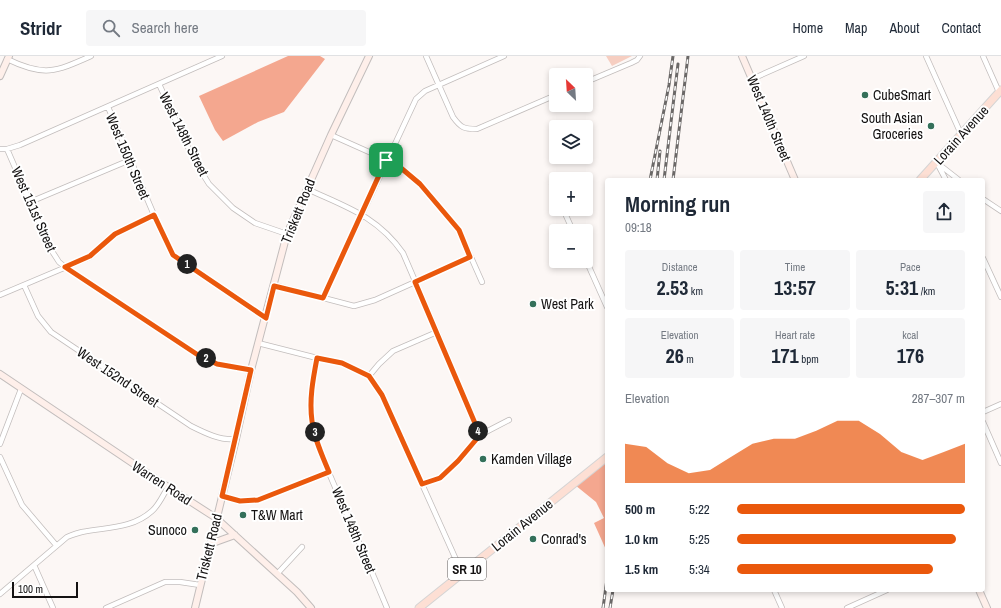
<!DOCTYPE html>
<meta charset="utf-8">
<style>
:root{--surface:#fff;--page:#f6f6f7;--text:#1f2937;--muted:#747a83;--line:#e0e1e3;--accent:#ea580c}
body{margin:0;font-family:"Archivo Narrow",sans-serif;background:var(--page);color:var(--text);height:100vh;display:flex;flex-direction:column;font-size:15px;white-space:nowrap}
*{box-sizing:border-box;margin:0}
p{font-size:13px;color:var(--muted)}
.icon{flex:none;width:22px;height:22px;fill:none;stroke:currentColor;stroke-width:2;stroke-linecap:round;stroke-linejoin:round}
.map{position:relative;flex:1;overflow:hidden}
.drawer{position:absolute;left:605px;top:122px;width:380px;height:414px;display:flex;flex-direction:column;background:var(--surface);border-radius:4px;box-shadow:0 2px 6px #0003}
.drawer>*{flex:none}
.needle{width:26px;rotate:335deg}
.controls{position:absolute;left:549px;top:12px;display:grid;gap:8px}
.controls a{display:grid;place-items:center;width:44px;height:44px;border-radius:4px;background:var(--surface);box-shadow:0 2px 6px #0003;font-size:20px}
.scale{position:absolute;left:12px;bottom:10px;width:66px;box-sizing:border-box;padding-left:4px;border:2px solid #141212;border-top:0;font-size:11px;line-height:14px;white-space:nowrap;color:#141212;-webkit-text-stroke:3px #fff;paint-order:stroke}
.pin{position:absolute;display:grid;place-items:center;width:34px;height:34px;color:#fff;margin:-17px;border-radius:8px;box-shadow:0 2px 6px #0006}
.km{position:absolute;width:20px;height:20px;margin:-10px;border-radius:50%;background:#222;color:#fff;font-size:11px;line-height:20px;text-align:center}
.round{display:grid;place-items:center;flex:none;width:42px;height:42px;border-radius:4px;background:var(--page)}
.head{display:flex;align-items:center;justify-content:space-between;height:68px;padding:0 20px}
h1{font-size:22px;font-weight:700;line-height:30px}
.metrics{display:grid;grid-template-columns:repeat(3,1fr);gap:6px;height:68px;padding:4px 20px}
.metrics div{display:grid;align-content:center;border-radius:4px;background:var(--page);text-align:center}
.metrics b{font-size:20px;font-weight:700}
.metrics small{font-size:11px;font-weight:400}
.metrics p{font-size:11px}
.chart{height:112px;padding:8px 20px}
.chart p{display:flex;justify-content:space-between}
.chart svg{width:100%;height:72px;margin-top:4px;fill:var(--accent);opacity:.7}
ul{padding:0 20px;list-style:none;font-size:13px}
li{display:grid;grid-template-columns:64px 48px 1fr;align-items:center;height:30px}
li i{height:10px;border-radius:5px;background:var(--accent)}
header{display:flex;align-items:center;gap:24px;box-sizing:border-box;height:56px;padding:0 20px;background:var(--surface);border-bottom:1px solid var(--line)}
header strong{font-size:19px}
nav{display:flex;gap:22px;margin-inline-start:auto;font-size:14px}
.search{width:280px;height:36px;background:var(--page);display:flex;align-items:center;gap:10px;box-sizing:border-box;padding:0 14px;border-radius:4px;color:var(--muted);font-size:15px}
.map>svg:first-child{display:block}
.green{fill:#f6cec1}
.forest{fill:#f4a78f}
.lines{fill:none;stroke-linecap:round;stroke-linejoin:round}
.street-casing{stroke:#c2bdbc;stroke-width:6}
.secondary-casing{stroke:#c2bdbc;stroke-width:8}
.primary-casing{stroke:#d5d4d4;stroke-width:9}
.street{stroke:#fff;stroke-width:4.5}
.secondary{stroke:#feefea;stroke-width:6}
.primary{stroke:#fddfd4;stroke-width:7}
.rail-casing{stroke:#6b6867;stroke-width:3}
.rail{stroke:#fff;stroke-width:1.5;stroke-dasharray:4.5;stroke-linecap:butt}
.route-casing{stroke:#fff;stroke-width:8}
.route{stroke:#ea580c;stroke-width:5}
.poi-dot{fill:#34705a;stroke:#fff;stroke-width:1.5}
.labels{text-anchor:middle;stroke-width:4;stroke-linejoin:round;paint-order:stroke}
.shield{fill:#fff;stroke:#5a5959;stroke-width:1}
.shield-label{font-size:13px;font-weight:bold;fill:#141212}
.poi-label{font-size:14px;fill:#141212;stroke:#fff;text-anchor:start}
.street-label{font-size:14px;fill:#141212;stroke:#fff}
</style>
<header>
<strong>Stridr</strong>
<div class="search"><svg class="icon" aria-label="search" viewBox="0 0 24 24"><circle cx="10" cy="10" r="6"/><path d="M15 15l6 6"/></svg>Search here</div>
<nav><a>Home</a><a>Map</a><a>About</a><a>Contact</a></nav>
</header>
<div class="map">
<svg width="1001" height="552" viewBox="0 0 1001 552">
<rect width="100%" height="100%" fill="#fcf7f5"/>
<path class="green" d="M606,0H632L612,10Z"/>
<path class="forest" d="M288,0H320L325,3L284,56L258,66L223,85L215,74L199,40Z
M607,404V496L594,467L604,462L596,446L575,429Z"/>
<g class="lines">
<g class="street-casing">
<path id="street" d="M426,0L453,61C461,72 464,73 477,73L556,39
M926,0L961,78
M983,0L999,36
M7,3C44,21 55,16 91,0
M752,23L804,0
M586,26L631,7L637,4L640,0
M159,28L194,104L209,128L233,152L255,167L287,178
M108,51L154,159L173,199L266,262
M331,79L387,104L401,112L420,128L459,174L482,226
M0,93H7L20,89L222,0
M7,93L50,192L59,206L65,211L198,299L217,308L251,314
M936,106L959,124
M937,107L946,124
M552,129L556,138
M307,133C346,151 377,160 403,197L437,276L480,379
M983,143L1001,155
M30,146L130,104
M563,153L573,175
M983,202L1001,241
M586,204L607,251
M24,229L38,260L51,276L191,370C205,377 221,385 236,383
M274,229L354,250L375,244L471,201
M0,239L90,201L115,178L154,159
M323,242L416,43L425,35L504,0
M258,287L317,302L342,307L369,320L382,339L462,517
M317,302C313,323 309,345 312,366C317,393 330,418 340,443C356,479 372,516 387,552
M369,320L379,308L393,295L437,276
M983,356L1001,348
M983,366L1001,407
M0,388L21,333
M0,401L22,449L56,489
M422,428L440,422L458,405L480,379L509,364
M222,440L240,445L258,444L329,416
M34,509L53,552
M277,518L302,491
M774,534L782,552
M0,538L67,481C72,479 77,477 82,476C107,471 132,473 152,455C159,449 163,439 168,431
M106,552L165,526H180L200,529
M847,552L887,534"/>
</g>
<g class="secondary-casing">
<path id="secondary" d="M742,0L795,124
M0,20L9,0
M0,318L168,431L216,462L297,536L311,552
M210,488L235,479
M979,534L987,552
M195,552L236,383L251,314L287,178L331,79L369,0"/>
</g>
<g class="primary-casing">
<path id="primary" d="M920,124L1001,34
M419,552L607,401"/>
</g>
<use href="#street" class="street"/>
<use href="#secondary" class="secondary"/>
<use href="#primary" class="primary"/>
<g class="rail-casing">
<path id="rail" d="M650,124L669,29L673,0
M657,124L660,95
M664,124L678,8
M673,124L688,0
M603,552L607,523
M610,552L613,534"/>
</g>
<use href="#rail" class="rail"/>
</g>
<g class="lines">
<g class="route-casing">
<path id="route" d="M386,104L401,112L420,128L459,174L470,201L415,226L480,379L458,405L440,422L422,428L382,339L369,320L342,307L317,302C313,323 309,344 312,365C314,382 322,399 329,416L258,444L240,445L222,440L251,314L217,308L198,299L65,211L90,200L115,178L154,159L173,199L266,262L274,230L323,242Z"/>
</g>
<use href="#route" class="route"/>
</g>
<g class="poi-dot">
<circle cx="865" cy="39" r="4"/>
<circle cx="931" cy="70" r="4"/>
<circle cx="533" cy="248" r="4"/>
<circle cx="483" cy="403" r="4"/>
<circle cx="243" cy="459" r="4"/>
<circle cx="195" cy="474" r="4"/>
<circle cx="533" cy="483" r="4"/>
</g>
<g class="labels">
<rect class="shield" x="448" y="502" width="38" height="22" rx="3"/>
<g class="shield-label">
<text x="467" y="518">SR 10</text>
</g>
<g class="poi-label">
<text x="873" y="44">CubeSmart</text>
<text x="923" y="67" text-anchor="end">South Asian<tspan x="923" dy="16">Groceries</tspan></text>
<text x="541" y="253">West Park</text>
<text x="491" y="408">Kamden Village</text>
<text x="251" y="464">T&amp;W Mart</text>
<text x="187" y="479" text-anchor="end">Sunoco</text>
<text x="541" y="488">Conrad's</text>
</g>
<g class="street-label">
<text transform="translate(769 62) rotate(67)" y="5">West 140th Street</text>
<text transform="translate(184 78) rotate(63)" y="5">West 148th Street</text>
<text transform="translate(961 79) rotate(-48)" y="5">Lorain Avenue</text>
<text transform="translate(128 100) rotate(67)" y="5">West 150th Street</text>
<text transform="translate(34 153) rotate(66)" y="5">West 151st Street</text>
<text transform="translate(298 155) rotate(-68)" y="5">Triskett Road</text>
<text transform="translate(118 321) rotate(34)" y="5">West 152nd Street</text>
<text transform="translate(162 427) rotate(33)" y="5">Warren Road</text>
<text transform="translate(522 469) rotate(-39)" y="5">Lorain Avenue</text>
<text transform="translate(354 474) rotate(67)" y="5">West 148th Street</text>
<text transform="translate(209 491) rotate(-76)" y="5">Triskett Road</text>
</g>
</g>
</svg>
<div class="controls">
<a><svg class="needle" viewBox="-14 -14 28 28"><path d="M0-13l5 13h-10z" fill="#e53935"/><path d="M0 13l5-13h-10z" fill="#747a83"/></svg></a>
<a><svg class="icon" aria-label="layers" viewBox="0 0 24 24"><path d="M12 4l9 5-9 5-9-5zM3 14l9 5 9-5"/></svg></a>
<a>+</a>
<a>−</a>
</div>
<div class="scale">100 m</div>
<div class="pin" style="left:386px;top:104px;background:#1e9e55"><svg class="icon" aria-label="arrive" viewBox="0 0 24 24"><path d="M6 21V4h12l-3 4 3 4H6"/></svg></div>
<b class="km" style="left:187px;top:208px">1</b>
<b class="km" style="left:206px;top:302px">2</b>
<b class="km" style="left:315px;top:376px">3</b>
<b class="km" style="left:478px;top:375px">4</b>
<section class="drawer">
<div class="head"><div><h1>Morning run</h1><p>09:18</p></div><a class="round"><svg class="icon" aria-label="share" viewBox="0 0 24 24"><path d="M12 15V3M7 8l5-5 5 5M5 13v7h14v-7"/></svg></a></div>
<div class="metrics">
<div><p>Distance</p><b>2.53<small> km</small></b></div>
<div><p>Time</p><b>13:57</b></div>
<div><p>Pace</p><b>5:31<small> /km</small></b></div>
</div>
<div class="metrics">
<div><p>Elevation</p><b>26<small> m</small></b></div>
<div><p>Heart rate</p><b>171<small> bpm</small></b></div>
<div><p>kcal</p><b>176</b></div>
</div>
<div class="chart"><p><span>Elevation</span>287–307 m</p>
<svg viewBox="0 0 160 44" preserveAspectRatio="none"><path d="M0 44V20L10 22L20 32L30 38L40 36L50 28L60 20L70 17L80 17L90 12L100 6L110 6L120 14L130 25L140 30L150 25L160 20V44z"/></svg>
</div>
<ul>
<li><b>500 m</b>5:22<i style="width:100%"></i></li>
<li><b>1.0 km</b>5:25<i style="width:96%"></i></li>
<li><b>1.5 km</b>5:34<i style="width:86%"></i></li>
</ul>
</section>
</div>
